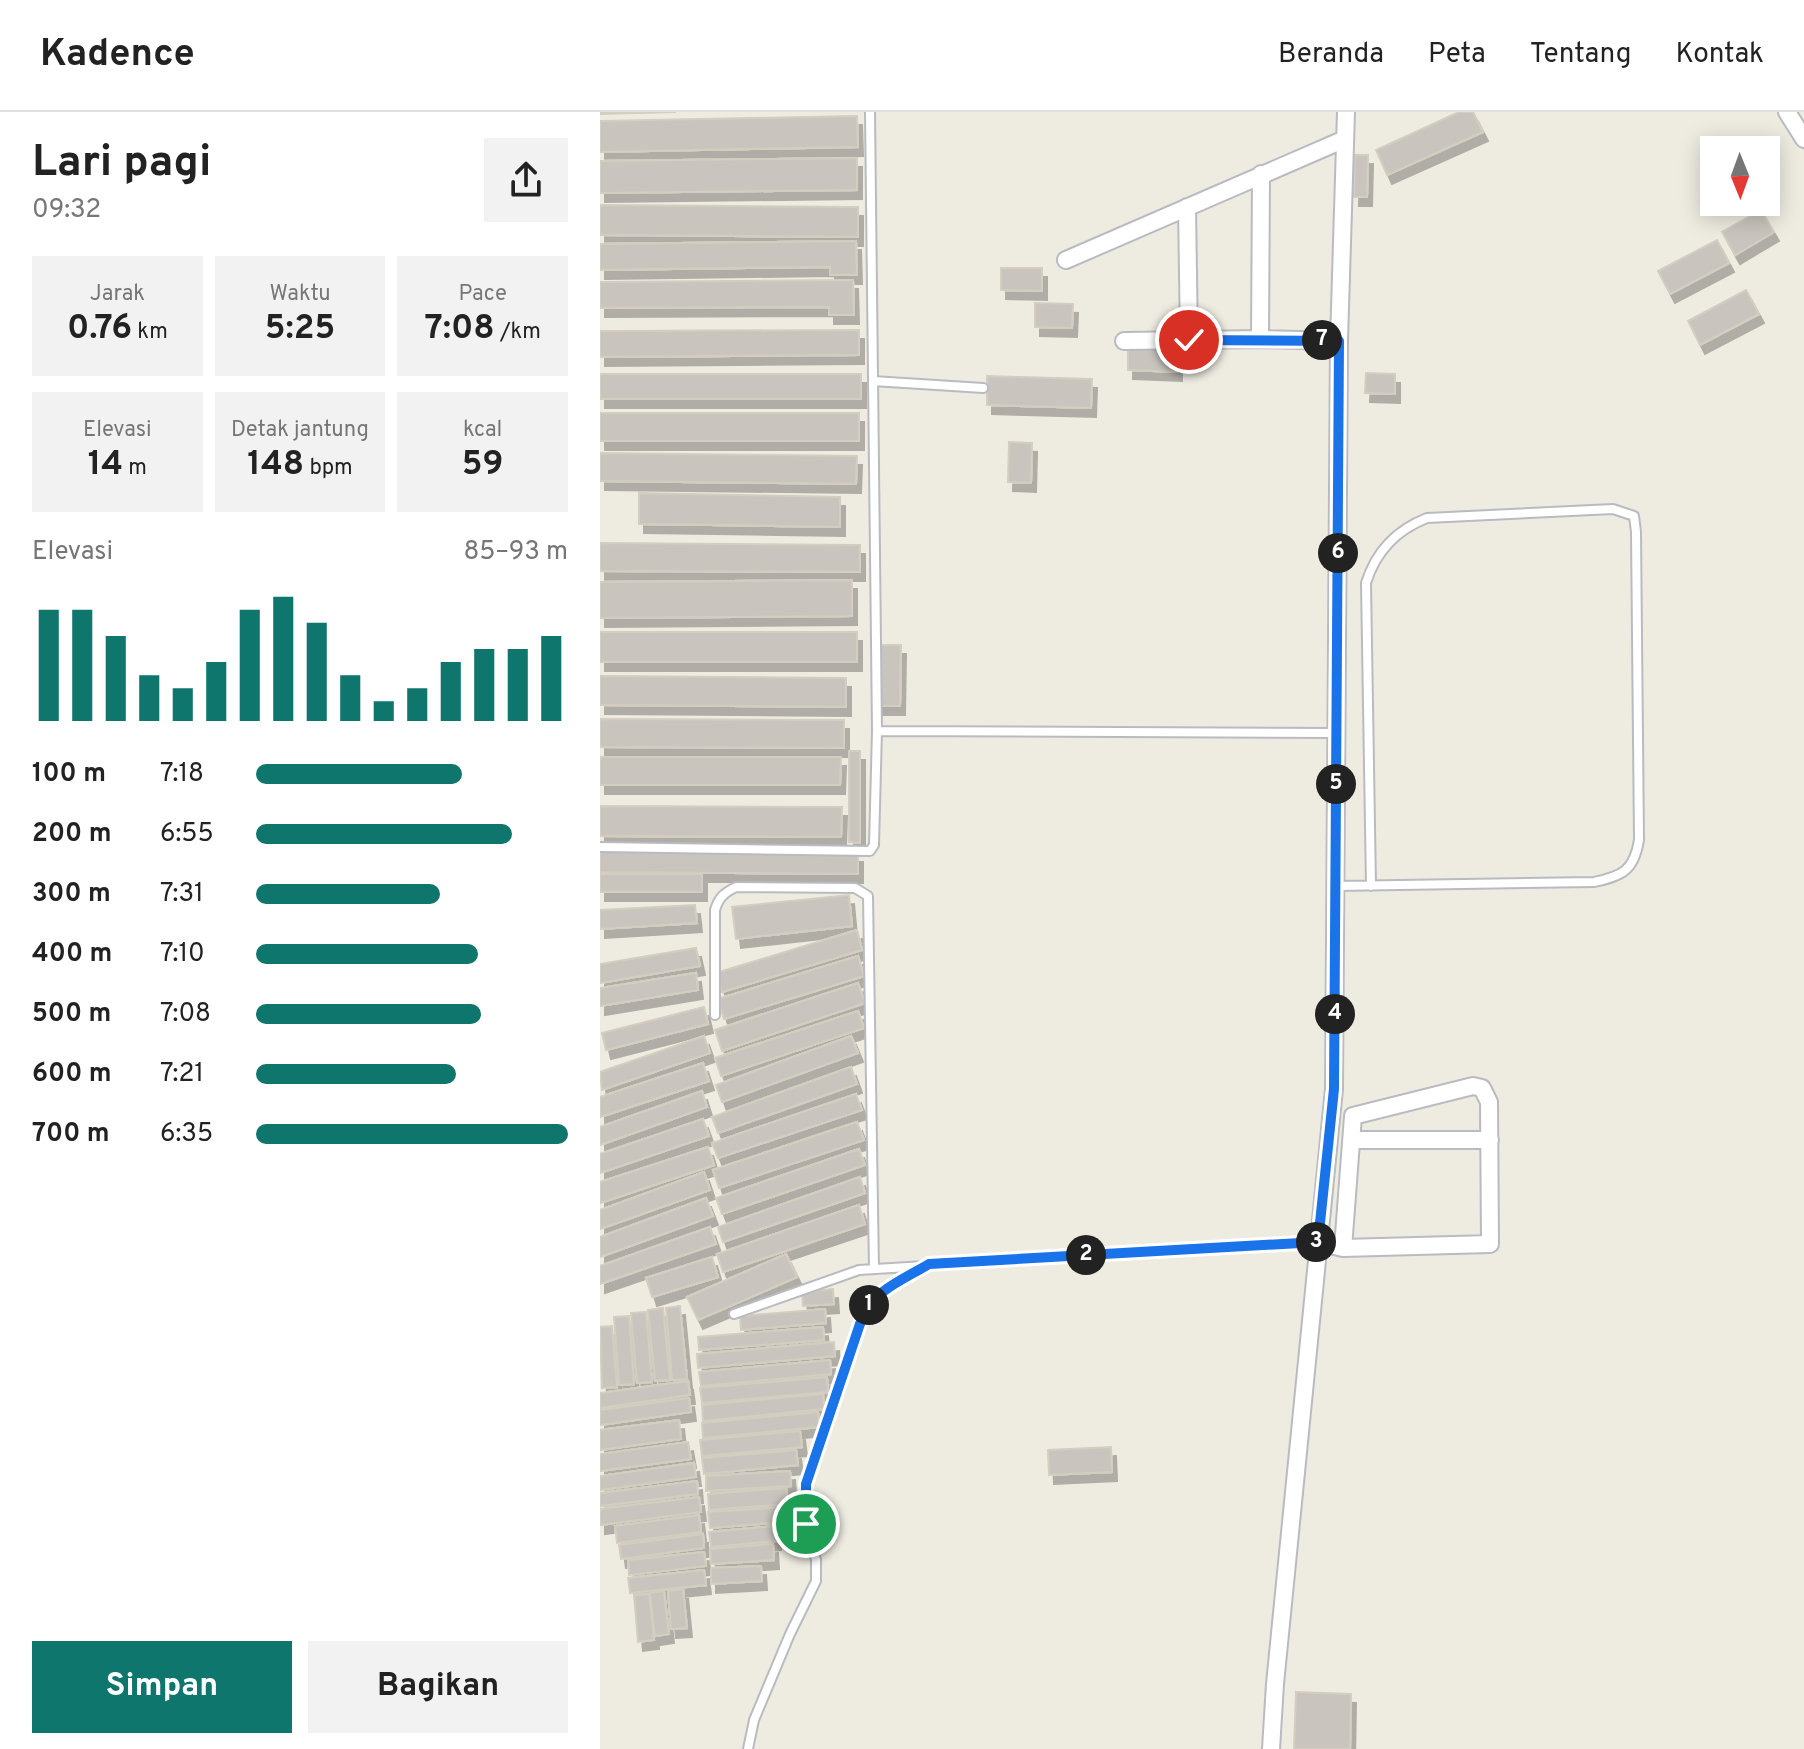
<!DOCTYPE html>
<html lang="id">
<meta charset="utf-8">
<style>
:root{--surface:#fff;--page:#f2f2f2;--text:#222;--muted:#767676;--line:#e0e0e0;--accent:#0f766e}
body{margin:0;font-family:Overpass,sans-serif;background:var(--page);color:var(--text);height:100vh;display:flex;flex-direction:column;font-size:30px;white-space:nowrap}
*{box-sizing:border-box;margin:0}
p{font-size:26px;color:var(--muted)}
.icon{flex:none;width:44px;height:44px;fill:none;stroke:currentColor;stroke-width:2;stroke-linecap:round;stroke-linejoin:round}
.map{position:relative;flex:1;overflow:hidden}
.side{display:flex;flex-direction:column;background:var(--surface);width:600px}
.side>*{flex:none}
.needle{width:52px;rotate:179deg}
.tools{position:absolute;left:1100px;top:24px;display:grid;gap:16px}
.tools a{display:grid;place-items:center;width:80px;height:80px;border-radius:0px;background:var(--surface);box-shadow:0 4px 20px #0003;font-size:40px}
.pin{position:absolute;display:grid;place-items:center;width:68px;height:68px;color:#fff;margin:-34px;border:4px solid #fff;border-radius:50%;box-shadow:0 2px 8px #0007}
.km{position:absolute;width:40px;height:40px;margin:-20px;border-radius:50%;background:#222;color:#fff;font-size:22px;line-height:40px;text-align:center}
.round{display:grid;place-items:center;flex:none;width:84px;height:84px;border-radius:0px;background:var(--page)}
.head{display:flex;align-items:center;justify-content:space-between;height:136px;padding:0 32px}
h1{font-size:44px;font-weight:700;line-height:60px}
.stats{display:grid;grid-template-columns:repeat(3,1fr);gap:12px;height:136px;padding:8px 32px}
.stats div{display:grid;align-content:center;border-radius:0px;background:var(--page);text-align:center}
.stats b{font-size:34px;font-weight:700}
.stats small{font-size:22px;font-weight:400}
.stats p{font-size:22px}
.chart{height:224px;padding:16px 32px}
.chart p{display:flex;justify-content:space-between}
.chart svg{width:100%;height:144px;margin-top:8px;stroke:var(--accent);stroke-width:6}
.button{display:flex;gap:16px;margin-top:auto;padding:16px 32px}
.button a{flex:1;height:92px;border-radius:0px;background:var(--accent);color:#fff;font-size:32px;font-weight:700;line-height:92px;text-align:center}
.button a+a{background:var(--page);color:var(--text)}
ul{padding:0 32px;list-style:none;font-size:26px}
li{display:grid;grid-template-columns:128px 96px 1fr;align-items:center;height:60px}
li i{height:20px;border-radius:10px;background:var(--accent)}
header{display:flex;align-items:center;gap:48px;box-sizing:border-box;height:112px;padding:0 40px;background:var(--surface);border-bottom:2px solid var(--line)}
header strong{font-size:38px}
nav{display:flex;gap:44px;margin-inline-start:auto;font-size:28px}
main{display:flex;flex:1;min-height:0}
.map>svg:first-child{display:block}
.building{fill:#c9c5be;stroke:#d3cebf;stroke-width:2;filter:url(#shadow)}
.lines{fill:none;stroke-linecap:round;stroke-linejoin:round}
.lane-casing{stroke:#b9bbc1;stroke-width:12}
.street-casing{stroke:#b9bbc1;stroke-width:20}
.lane{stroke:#fff;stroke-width:8}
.street{stroke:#fff;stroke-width:16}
.route-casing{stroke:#fff;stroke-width:16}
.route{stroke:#1a73e8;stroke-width:10}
</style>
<header>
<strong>Kadence</strong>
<nav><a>Beranda</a><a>Peta</a><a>Tentang</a><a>Kontak</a></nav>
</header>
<main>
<section class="side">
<div class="head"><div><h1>Lari pagi</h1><p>09:32</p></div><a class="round"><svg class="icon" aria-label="share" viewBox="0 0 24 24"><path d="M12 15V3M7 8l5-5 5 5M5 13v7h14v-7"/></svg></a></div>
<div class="stats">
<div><p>Jarak</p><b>0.76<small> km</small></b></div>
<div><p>Waktu</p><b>5:25</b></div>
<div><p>Pace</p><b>7:08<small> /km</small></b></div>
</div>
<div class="stats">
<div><p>Elevasi</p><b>14<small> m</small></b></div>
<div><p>Detak jantung</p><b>148<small> bpm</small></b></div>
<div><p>kcal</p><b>59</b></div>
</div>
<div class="chart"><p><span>Elevasi</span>85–93 m</p>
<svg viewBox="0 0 160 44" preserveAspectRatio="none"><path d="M5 44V10M15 44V10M25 44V18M35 44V30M45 44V34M55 44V26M65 44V10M75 44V6M85 44V14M95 44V30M105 44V38M115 44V34M125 44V26M135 44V22M145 44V22M155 44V18"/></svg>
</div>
<ul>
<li><b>100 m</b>7:18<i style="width:66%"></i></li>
<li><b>200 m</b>6:55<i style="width:82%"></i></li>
<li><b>300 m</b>7:31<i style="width:59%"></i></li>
<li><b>400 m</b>7:10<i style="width:71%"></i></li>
<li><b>500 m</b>7:08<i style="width:72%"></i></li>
<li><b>600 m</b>7:21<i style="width:64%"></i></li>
<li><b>700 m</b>6:35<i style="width:100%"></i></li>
</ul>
<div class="button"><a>Simpan</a><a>Bagikan</a></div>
</section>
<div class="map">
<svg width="1204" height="1637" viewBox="0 0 1204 1637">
<defs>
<filter id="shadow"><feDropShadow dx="5" dy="9" stdDeviation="0" flood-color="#0004"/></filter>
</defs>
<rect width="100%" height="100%" fill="#eeece1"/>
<path class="building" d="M0,0H76L0,2Z
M859,0H873L883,20L787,63L776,38Z
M257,4L258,35L0,40V9Z
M755,43H768L767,85H754Z
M257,46V78L0,81V49Z
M0,93L258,95V125L0,123Z
M1161,98L1174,120L1135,143L1122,120Z
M1117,128L1129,151L1070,182L1058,159Z
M256,129L257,163H230V155L0,158V132Z
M401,156H442V179L401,178Z
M253,168L254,203H229V195L0,196V170Z
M1146,178L1159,202L1100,233L1088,209Z
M435,191L473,192L472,216L435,215Z
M259,218V243L0,245V219Z
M528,236L577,237V260L528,258Z
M766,261L795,262V282L765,281Z
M0,262H261V287H0Z
M387,264L492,267L491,296L387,293Z
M0,301H259V329H0Z
M409,330L432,331L431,371L408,370Z
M0,341L257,344L256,372L0,369Z
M39,381L240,385V415L39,412Z
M0,431L260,433V460L0,459Z
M252,468V504L0,506V470Z
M0,520H257V550H0Z
M278,533H301L300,594H277Z
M0,564L246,566V595L0,593Z
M0,607L244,608V636L0,635Z
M249,639H260V731L249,730Z
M0,645H241L240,673H0Z
M0,694L242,695L241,725L0,724Z
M0,739L258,741V762L0,760Z
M0,762H102V780H0Z
M249,783L252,814L136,827L132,795Z
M95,793L97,811L0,817V798Z
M257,818L262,838L122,880L116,861Z
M96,836L100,854L0,871V852Z
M258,844L264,864L124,907L118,887Z
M96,861L98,878L0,894V876Z
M258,871L265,891L122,939L115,918Z
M104,895L108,912L6,938L2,921Z
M258,899L264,916L121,964L115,946Z
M104,924L110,941L2,978L0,960Z
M251,924L258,941L122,990L116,973Z
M103,951L109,969L0,1005V985Z
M251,955L257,972L118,1021L112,1005Z
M102,979L107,995L0,1033V1015Z
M256,982L262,998L118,1046L112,1031Z
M103,1007L109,1024L0,1061V1042Z
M257,1010L264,1028L119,1076L113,1058Z
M108,1035L114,1053L0,1091V1070Z
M259,1037L265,1053L122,1102L116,1086Z
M104,1060L110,1078L0,1117V1098Z
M260,1065L265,1081L123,1130L118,1115Z
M106,1086L113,1104L0,1145V1125Z
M259,1093L265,1112L123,1160L117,1142Z
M110,1115L116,1132L0,1172V1154Z
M186,1142L197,1165L98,1208L87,1185Z
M112,1145L118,1165L52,1185L46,1166Z
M233,1177L234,1192L203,1194L202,1180Z
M80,1194L87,1267L72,1268L66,1196Z
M63,1196L70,1268L55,1269L48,1198Z
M225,1197L226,1211L141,1218L140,1204Z
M46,1200L52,1270L37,1271L31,1201Z
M29,1204L34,1272L19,1273L14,1205Z
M12,1214L17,1275L2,1276L0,1215Z
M223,1215L224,1228L99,1238L98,1225Z
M234,1230L235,1244L98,1256L97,1242Z
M230,1248L231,1262L101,1274L99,1260Z
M227,1265L228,1280L102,1291L100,1276Z
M88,1269L90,1283L0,1296V1281Z
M223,1282L224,1297L103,1309L102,1293Z
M89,1286L91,1300L0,1313V1298Z
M218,1300L219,1315L103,1326L102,1311Z
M79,1308L81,1327L0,1338V1318Z
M200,1319L202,1335L102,1344L100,1328Z
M88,1330L91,1347L0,1359V1342Z
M511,1335L512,1360L449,1363L448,1338Z
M196,1338L198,1353L104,1362L102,1346Z
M94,1351L96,1365L0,1378V1364Z
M190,1359L191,1374L106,1379V1364Z
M97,1369L98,1382L0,1394V1381Z
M186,1376L188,1392L109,1398L108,1382Z
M99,1385L101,1400L0,1413V1397Z
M187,1395L188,1410L110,1416L108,1400Z
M99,1403L101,1420L17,1431L15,1414Z
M175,1414L176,1429L111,1435L109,1420Z
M103,1422L104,1436L21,1447L19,1433Z
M173,1432L174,1448L111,1452L110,1437Z
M104,1440L106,1454L29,1463L28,1448Z
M161,1454L162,1469L111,1472V1456Z
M104,1458L106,1473L30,1481L28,1466Z
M83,1477L87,1516L71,1517L68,1479Z
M64,1479L69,1522L55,1524L50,1481Z
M49,1482L54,1528L38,1530L34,1483Z
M696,1580L751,1582L750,1637H694Z"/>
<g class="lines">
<g class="lane-casing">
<path id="lane" d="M270,0L277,619
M273,269L383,276
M0,735L270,739L274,733L277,619L736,621
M736,774L994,770C1022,764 1034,759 1039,728L1036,420L1034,404L1013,397L827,406C796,418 776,439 766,471L771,774
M115,903V798C119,785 124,781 136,775L255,776L268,784L274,1157
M134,1202L259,1158L718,1130
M148,1637L154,1608L190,1522L216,1469V1448L206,1412V1372L263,1203C275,1179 303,1168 325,1155"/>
</g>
<g class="street-casing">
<path id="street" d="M1187,0L1204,27
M587,95L589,228
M466,148L745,27
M660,227L661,62
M524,229L660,227L739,229
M752,1028H890
M718,1130L743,1136L890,1132L889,990L882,976L873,974L753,1004L743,1136
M671,1637L675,1572L734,977L739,229L746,0"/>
</g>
<use href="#lane" class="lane"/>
<use href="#street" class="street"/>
</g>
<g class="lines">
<g class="route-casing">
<path id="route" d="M206,1412V1372L263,1203C275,1178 306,1166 329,1152L718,1130L734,977L739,229L589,228"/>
</g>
<use href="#route" class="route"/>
</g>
</svg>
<div class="tools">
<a><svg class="needle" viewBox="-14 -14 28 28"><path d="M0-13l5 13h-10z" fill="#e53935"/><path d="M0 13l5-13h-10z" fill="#767676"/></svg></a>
</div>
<div class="pin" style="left:206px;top:1412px;background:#1e9e55"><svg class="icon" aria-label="arrive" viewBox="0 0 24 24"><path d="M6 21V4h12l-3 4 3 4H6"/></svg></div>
<div class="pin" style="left:589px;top:228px;background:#d93025"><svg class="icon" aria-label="check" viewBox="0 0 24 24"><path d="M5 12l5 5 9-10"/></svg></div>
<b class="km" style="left:269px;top:1193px">1</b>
<b class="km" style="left:486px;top:1143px">2</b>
<b class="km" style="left:716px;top:1130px">3</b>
<b class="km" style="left:735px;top:902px">4</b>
<b class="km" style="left:736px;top:672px">5</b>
<b class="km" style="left:738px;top:441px">6</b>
<b class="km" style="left:722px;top:228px">7</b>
</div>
</main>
